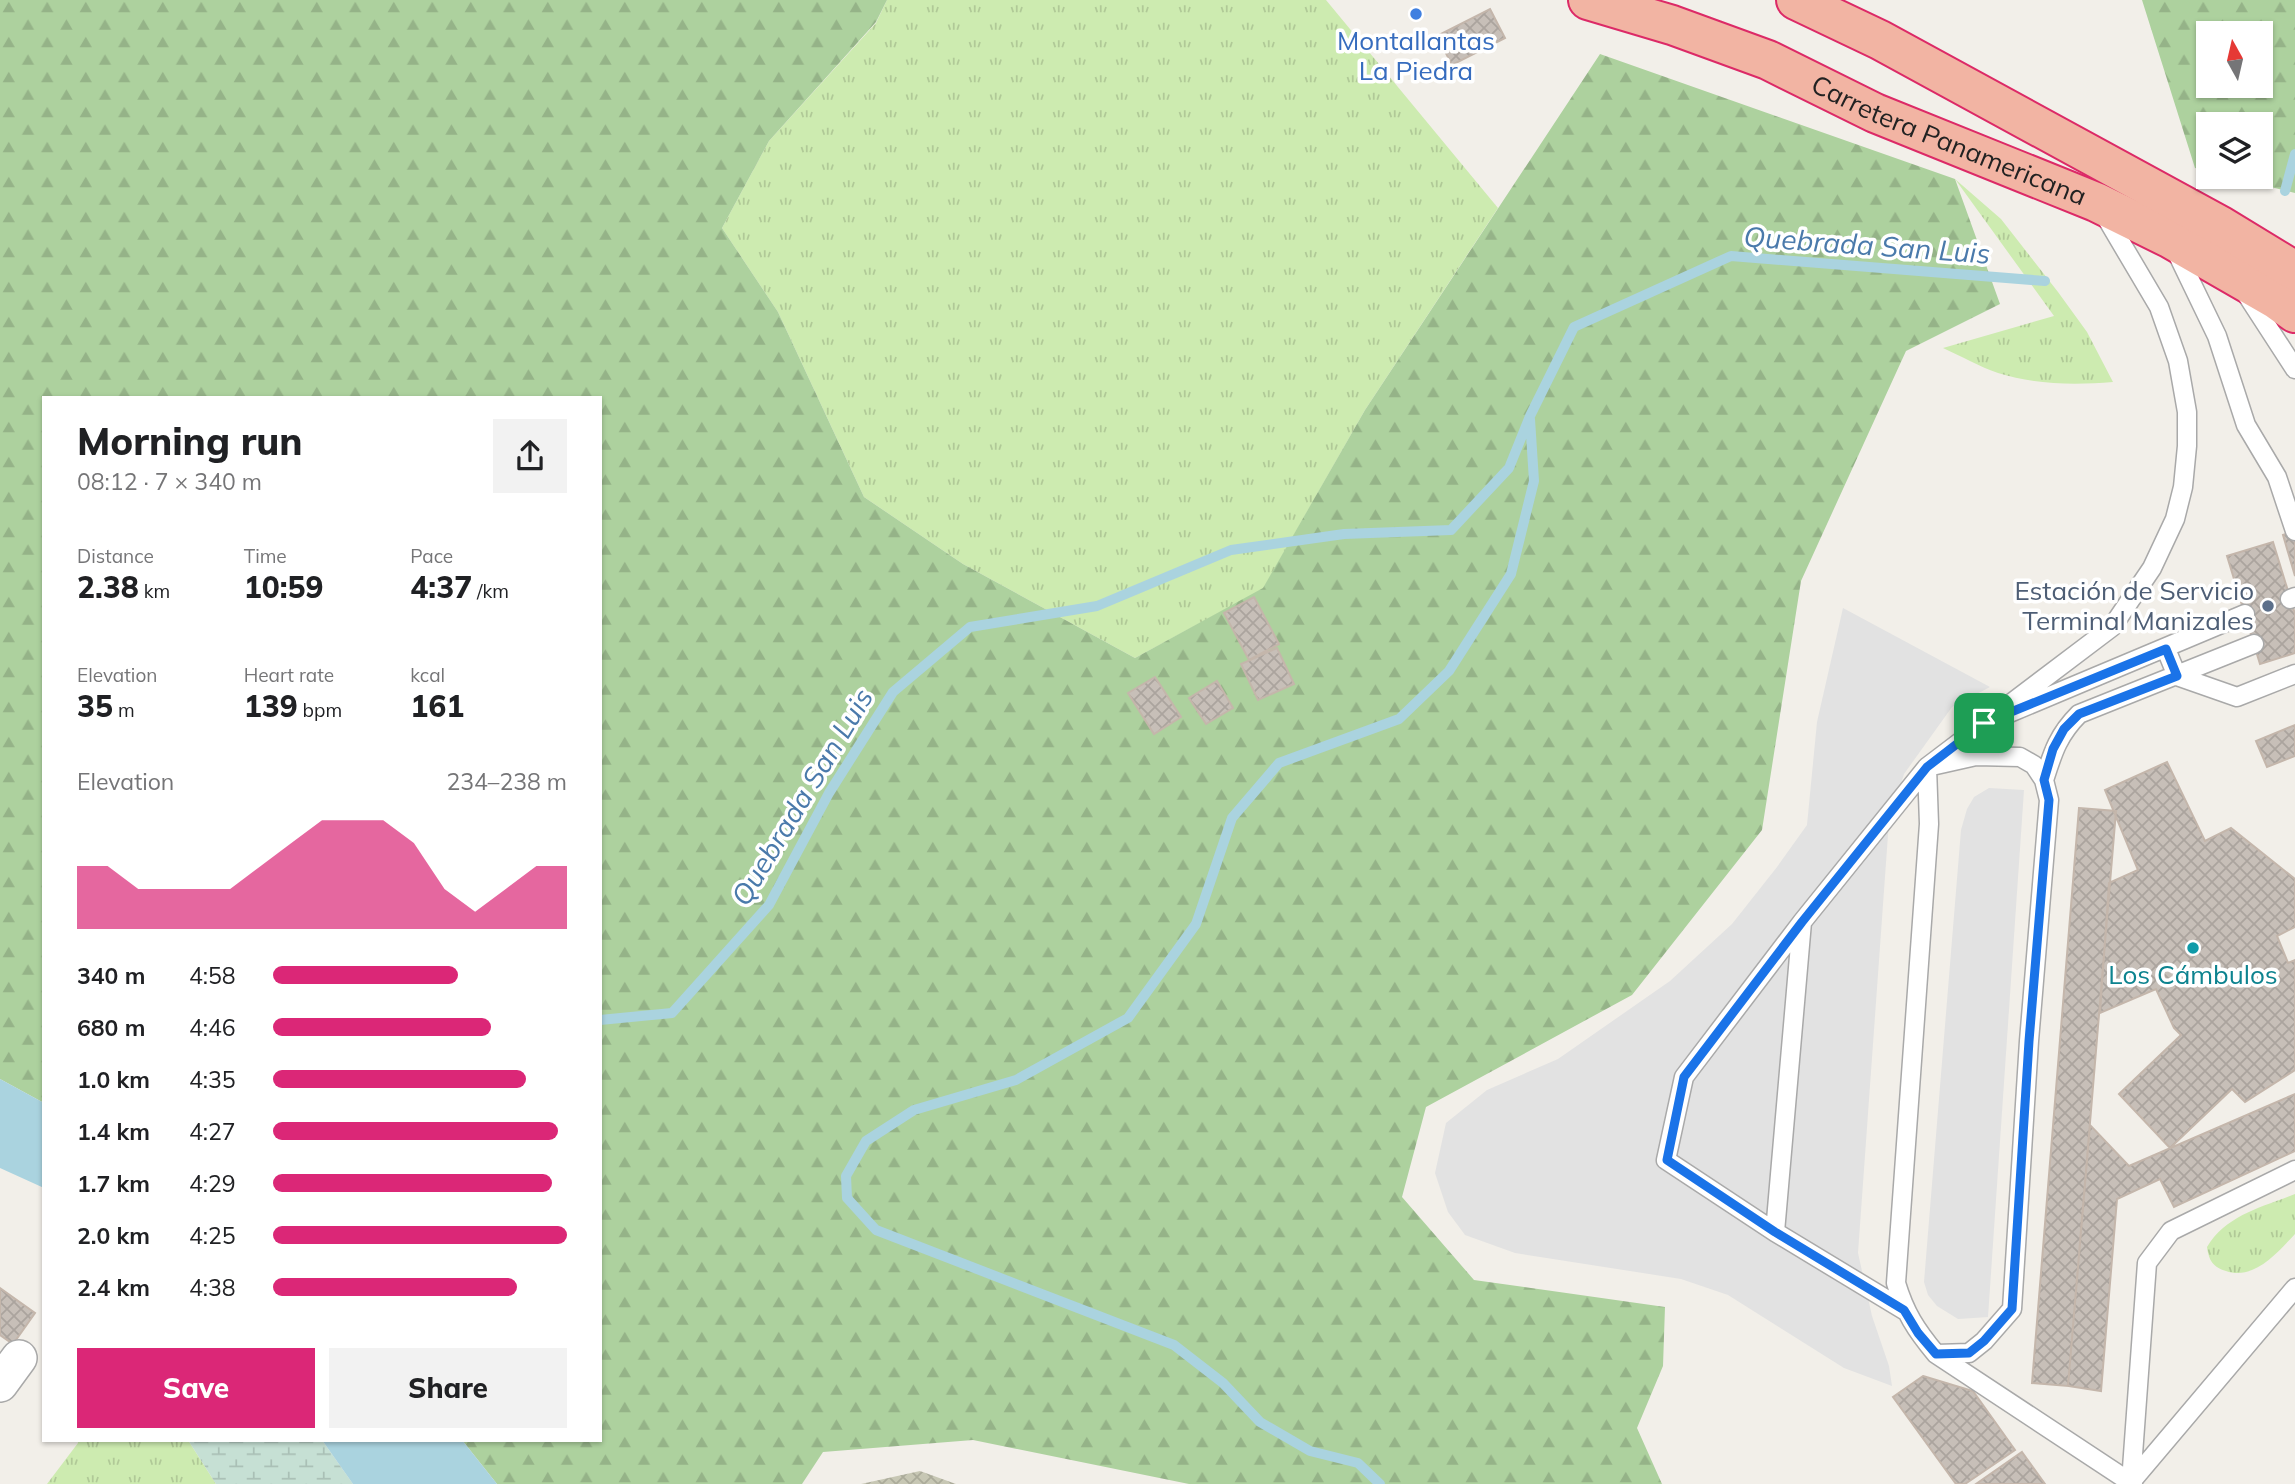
<!DOCTYPE html>
<meta charset="utf-8">
<style>
:root{--surface:#fff;--page:#f2f2f2;--text:#202124;--muted:#757577;--accent:#db2777}
body{margin:0;font-family:Mulish,sans-serif;background:var(--page);color:var(--text);height:100vh;display:flex;flex-direction:column;font-size:26px;white-space:nowrap}
*{box-sizing:border-box;margin:0}
p{font-size:23px;color:var(--muted)}
.icon{flex:none;width:38px;height:38px;fill:none;stroke:currentColor;stroke-width:2;stroke-linecap:round;stroke-linejoin:round}
.map{position:relative;flex:1;overflow:hidden}
.sheet{position:absolute;left:42px;top:396px;width:560px;height:1046px;display:flex;flex-direction:column;background:var(--surface);border-radius:0px;box-shadow:0 2px 5px #0004}
.sheet>*{flex:none}
.needle{width:46px;rotate:352deg}
.fabs{position:absolute;left:2196px;top:21px;display:grid;gap:14px}
.fabs a{display:grid;place-items:center;width:77px;height:77px;border-radius:0px;background:var(--surface);box-shadow:0 2px 5px #0004;font-size:35px}
.pin{position:absolute;display:grid;place-items:center;width:60px;height:60px;color:#fff;margin:-30px;border-radius:14px;box-shadow:0 4px 10px #0006}
.round{display:grid;place-items:center;flex:none;width:74px;height:74px;border-radius:0px;background:var(--page)}
.head{display:flex;align-items:center;justify-content:space-between;height:119px;padding:0 35px}
h1{font-size:38px;font-weight:800;line-height:52px}
.figures{display:grid;grid-template-columns:repeat(3,1fr);gap:10px;height:119px;padding:7px 35px}
.figures div{display:grid;align-content:center}
.figures b{font-size:30px;font-weight:800}
.figures small{font-size:19px;font-weight:400}
.figures p{font-size:19px}
.chart{height:196px;padding:14px 35px}
.chart p{display:flex;justify-content:space-between}
.chart svg{width:100%;height:126px;margin-top:7px;fill:var(--accent);opacity:.7}
.action{display:flex;gap:14px;margin-top:auto;padding:14px 35px}
.action a{flex:1;height:80px;border-radius:0px;background:var(--accent);color:#fff;font-size:28px;font-weight:800;line-height:80px;text-align:center}
.action a+a{background:var(--page);color:var(--text)}
ul{padding:0 35px;list-style:none;font-size:23px}
li{display:grid;grid-template-columns:112px 84px 1fr;align-items:center;height:52px}
li i{height:18px;border-radius:9px;background:var(--accent)}
.map>svg:first-child{display:block}
.construction{fill:url(#construction-cross-hatch)}
.grass{fill:url(#grass-tufts)}
.forest{fill:url(#forest-firs);fill-rule:evenodd}
.wetland{fill:url(#wetland-marsh)}
.parking{fill:#e2e2e2}
.water{fill:#aad3df}
.lines{fill:none;stroke-linecap:round;stroke-linejoin:round}
.stream{stroke:#aad3df;stroke-width:10}
.building{fill:url(#building-cross-hatch);stroke:#c4b6ab;stroke-width:2}
.service-casing{stroke:#a9a9a9;stroke-width:21}
.minor-casing{stroke:#a9a9a9;stroke-width:38}
.trunk-casing{stroke:#dc2a67;stroke-width:42}
.service{stroke:#fff;stroke-width:18}
.minor{stroke:#fff;stroke-width:35}
.trunk{stroke:#f2b4a3;stroke-width:38}
.route-casing{stroke:#fff;stroke-width:14}
.route{stroke:#1a73e8;stroke-width:9}
.shop-dot{fill:#3f7fe0;stroke:#fff;stroke-width:2.5}
.service-dot{fill:#5c6f8a;stroke:#fff;stroke-width:2.5}
.culture-dot{fill:#0f9aa8;stroke:#fff;stroke-width:2.5}
.labels{text-anchor:middle;stroke-width:7;stroke-linejoin:round;paint-order:stroke}
.shop-label{font-size:26px;fill:#366cbe;stroke:#fff}
.street-label{font-size:26px;fill:#222;stroke:#fff}
.service-label{font-size:26px;fill:#4e5e75;stroke:#fff;text-anchor:end}
.culture-label{font-size:26px;fill:#0d838f;stroke:#fff}
.water-label{font-size:28px;font-style:italic;fill:#4a7aab;stroke:#fff}
</style>
<div class="map">
<svg width="2295" height="1484" viewBox="0 0 2295 1484">
<defs>
<pattern id="construction-cross-hatch" width="8" height="8" patternUnits="userSpaceOnUse" patternTransform="scale(1.75)"><rect width="8" height="8" fill="#c7c7b4"/><path d="M0 0l8 8M0 8l8-8" fill="none" stroke="#abab9a"/></pattern>
<pattern id="grass-tufts" width="24" height="20" patternUnits="userSpaceOnUse" patternTransform="scale(1.75)"><rect width="24" height="20" fill="#cdebb0"/><path d="M3 7l-1-3M5 7V3M7 7l1-3M15 17l-1-3M17 17v-4M19 17l1-3" fill="none" stroke="#b0c997"/></pattern>
<pattern id="forest-firs" width="22" height="20" patternUnits="userSpaceOnUse" patternTransform="scale(1.75)"><rect width="22" height="20" fill="#add19e"/><path d="M5 1l3.5 6h-7zM16 11l3.5 6h-7z" fill="#95b388"/></pattern>
<pattern id="wetland-marsh" width="20" height="14" patternUnits="userSpaceOnUse" patternTransform="scale(1.75)"><rect width="20" height="14" fill="#c6e0d4"/><path d="M1 5h8M5 5V1M11 12h8M15 12V8" fill="none" stroke="#aac0b6"/></pattern>
<pattern id="building-cross-hatch" width="8" height="8" patternUnits="userSpaceOnUse" patternTransform="scale(1.75)"><rect width="8" height="8" fill="#c7bfb8"/><path d="M0 0l8 8M0 8l8-8" fill="none" stroke="#aba49e"/></pattern>
</defs>
<rect width="100%" height="100%" fill="#f2efe9"/>
<path class="construction" d="M920,1471L956,1484H861Z"/>
<path class="grass" d="M887,0H1326L1498,208L1365,410L1263,589L1135,658L963,564L864,497L778,312L722,228L769,141L876,23Z
M1955,179L2001,219L2058,292L2087,332L2113,382C2076,385 2035,385 1998,373C1980,367 1961,356 1943,348L2054,316Z
M2295,1194V1234C2278,1252 2254,1281 2226,1271C2213,1267 2209,1261 2207,1247C2226,1215 2262,1207 2295,1194Z
M78,1440H188L216,1484H47L78,1443Z"/>
<path class="forest" d="M0,0H887L876,22L769,141L722,228L778,312L864,497L963,564L1135,658L1263,588L1365,410L1600,54L1955,179L2000,304L1906,351L1801,581L1762,830L1632,995L1426,1107L1402,1197L1474,1280L1665,1307L1663,1366L1637,1428L1662,1484H1189L973,1440L823,1452L802,1484H497L462,1440H600V397H44V1103L0,1079Z
M2142,0H2295V193L2230,177H2261V124H2208V171L2195,168ZM2261,33V86H2208V33Z"/>
<path class="wetland" d="M188,1440H322L353,1484H216Z"/>
<path class="parking" d="M1843,608L1990,687L1952,707L1904,774L1889,821L1858,1253L1872,1316L1889,1366L1892,1386L1844,1368L1728,1295L1681,1279L1515,1253L1465,1235L1448,1212L1435,1173L1446,1123L1487,1090L1558,1059L1670,981L1732,924L1777,867L1807,825L1817,722Z
M1989,788L2024,790L1988,1317L1958,1319L1937,1306L1928,1295L1924,1282L1961,830L1967,809L1974,797Z"/>
<path class="water" d="M0,1079L44,1103V1188L0,1168Z
M322,1440H462L497,1484H353Z"/>
<g class="lines">
<path class="stream" d="M2285,191L2295,154
M600,1020L672,1013L769,905L829,793L893,692L970,627L1097,606L1231,550L1344,534L1451,530L1509,468L1530,416L1574,327L1731,256L2045,281
M1380,1484L1358,1463L1310,1451L1260,1422L1223,1383L1174,1345L876,1230L847,1198L846,1176L866,1141L914,1110L1016,1080L1128,1018L1196,924L1232,818L1279,763L1399,719L1449,671L1511,574L1534,481L1530,419"/>
</g>
<path class="building" d="M1490,9L1505,38L1452,65L1437,36Z
M2295,531V576L2283,535Z
M2273,542L2295,614V653L2260,664L2227,556Z
M1254,597L1279,644L1249,660L1224,613Z
M1277,648L1294,684L1258,700L1241,664Z
M1155,677L1181,717L1154,734L1128,693Z
M1217,681L1233,708L1206,724L1189,698Z
M2295,725V756L2267,767L2256,741Z
M2167,762L2205,841L2231,828L2295,879V927L2277,936L2288,963L2295,960V1070L2245,1102L2232,1089L2170,1148L2119,1094L2181,1035L2174,1028L2156,989L2100,1013L2109,883L2138,870L2105,790Z
M2079,808L2116,811L2068,1386L2032,1383Z
M2295,1094V1151L2174,1207L2160,1179L2117,1199L2101,1391L2068,1386L2090,1125L2129,1166Z
M0,1288L35,1313L13,1344L0,1335Z
M1923,1376L1973,1391L2015,1450L1965,1484H1956L1893,1397Z
M2022,1452L2045,1484H1976Z"/>
<g class="lines">
<g class="service-casing">
<path id="service" d="M2104,214L2159,307L2178,361L2187,412V446L2183,487L2175,519L2152,568L2112,627L1927,767L1929,824L1896,1283C1905,1313 1916,1330 1936,1354L2133,1484
M2175,249L2217,336L2246,425L2277,477L2295,531
M2245,292L2295,369
M2290,599L2295,597
M2166,649L2177,676L2237,697L2295,674
M2007,714L2245,614
M2044,780C2053,752 2058,735 2079,714L2254,644
M1775,1232L1802,922
M1904,1310L1775,1232L1666,1160L1684,1077L1802,922L1927,767L1976,756L2020,757L2034,765L2044,780L2049,800L2029,1041L2012,1309L1984,1341L1969,1353L1936,1354
M2131,1482L2147,1263L2171,1231L2295,1170
M2131,1482L2295,1288"/>
</g>
<g class="minor-casing">
<path id="minor" d="M0,1384L19,1358"/>
</g>
<g class="trunk-casing">
<g id="trunk">
<path id="s1" d="M1588,0L1672,25L1768,60L1875,113L2096,202L2171,239L2277,300L2295,313"/>
<path d="M1796,0L1880,40L2221,226L2295,271"/>
</g>
</g>
<use href="#service" class="service"/>
<use href="#minor" class="minor"/>
<use href="#trunk" class="trunk"/>
</g>
<g class="lines">
<g class="route-casing">
<path id="route" d="M2166,649L2177,676L2079,714L2064,729L2053,749L2044,780L2049,800L2029,1041L2012,1309L1984,1341L1969,1353L1936,1354L1918,1333L1904,1310L1775,1232L1667,1160L1684,1077L1802,922L1927,767L1984,723Z"/>
</g>
<use href="#route" class="route"/>
</g>
<circle class="shop-dot" cx="1416" cy="14" r="7"/>
<circle class="service-dot" cx="2268" cy="606" r="7"/>
<circle class="culture-dot" cx="2193" cy="948" r="7"/>
<g class="labels">
<g class="shop-label">
<text x="1416" y="50">Montallantas<tspan x="1416" dy="30">La Piedra</tspan></text>
</g>
<g class="street-label">
<text dy="9" stroke="none"><textPath href="#s1" startOffset="388">Carretera Panamericana</textPath></text>
</g>
<g class="service-label">
<text x="2254" y="600">Estación de Servicio<tspan x="2254" dy="30">Terminal Manizales</tspan></text>
</g>
<g class="culture-label">
<text x="2193" y="984">Los Cámbulos</text>
</g>
<g class="water-label">
<text transform="translate(1867 245) rotate(4)" y="10">Quebrada San Luis</text>
<text transform="translate(802 797) rotate(-59)" y="10">Quebrada San Luis</text>
</g>
</g>
</svg>
<div class="fabs">
<a><svg class="needle" viewBox="-14 -14 28 28"><path d="M0-13l5 13h-10z" fill="#e53935"/><path d="M0 13l5-13h-10z" fill="#757577"/></svg></a>
<a><svg class="icon" aria-label="layers" viewBox="0 0 24 24"><path d="M12 4l9 5-9 5-9-5zM3 14l9 5 9-5"/></svg></a>
</div>
<div class="pin" style="left:1984px;top:723px;background:#1e9e55"><svg class="icon" aria-label="arrive" viewBox="0 0 24 24"><path d="M6 21V4h12l-3 4 3 4H6"/></svg></div>
<section class="sheet">
<div class="head"><div><h1>Morning run</h1><p>08:12 · 7 × 340 m</p></div><a class="round"><svg class="icon" aria-label="share" viewBox="0 0 24 24"><path d="M12 15V3M7 8l5-5 5 5M5 13v7h14v-7"/></svg></a></div>
<div class="figures">
<div><p>Distance</p><b>2.38<small> km</small></b></div>
<div><p>Time</p><b>10:59</b></div>
<div><p>Pace</p><b>4:37<small> /km</small></b></div>
</div>
<div class="figures">
<div><p>Elevation</p><b>35<small> m</small></b></div>
<div><p>Heart rate</p><b>139<small> bpm</small></b></div>
<div><p>kcal</p><b>161</b></div>
</div>
<div class="chart"><p><span>Elevation</span>234–238 m</p>
<svg viewBox="0 0 160 44" preserveAspectRatio="none"><path d="M0 44V22L10 22L20 30L30 30L40 30L50 30L60 22L70 14L80 6L90 6L100 6L110 14L120 30L130 38L140 30L150 22L160 22V44z"/></svg>
</div>
<ul>
<li><b>340 m</b>4:58<i style="width:63%"></i></li>
<li><b>680 m</b>4:46<i style="width:74%"></i></li>
<li><b>1.0 km</b>4:35<i style="width:86%"></i></li>
<li><b>1.4 km</b>4:27<i style="width:97%"></i></li>
<li><b>1.7 km</b>4:29<i style="width:95%"></i></li>
<li><b>2.0 km</b>4:25<i style="width:100%"></i></li>
<li><b>2.4 km</b>4:38<i style="width:83%"></i></li>
</ul>
<div class="action"><a>Save</a><a>Share</a></div>
</section>
</div>
